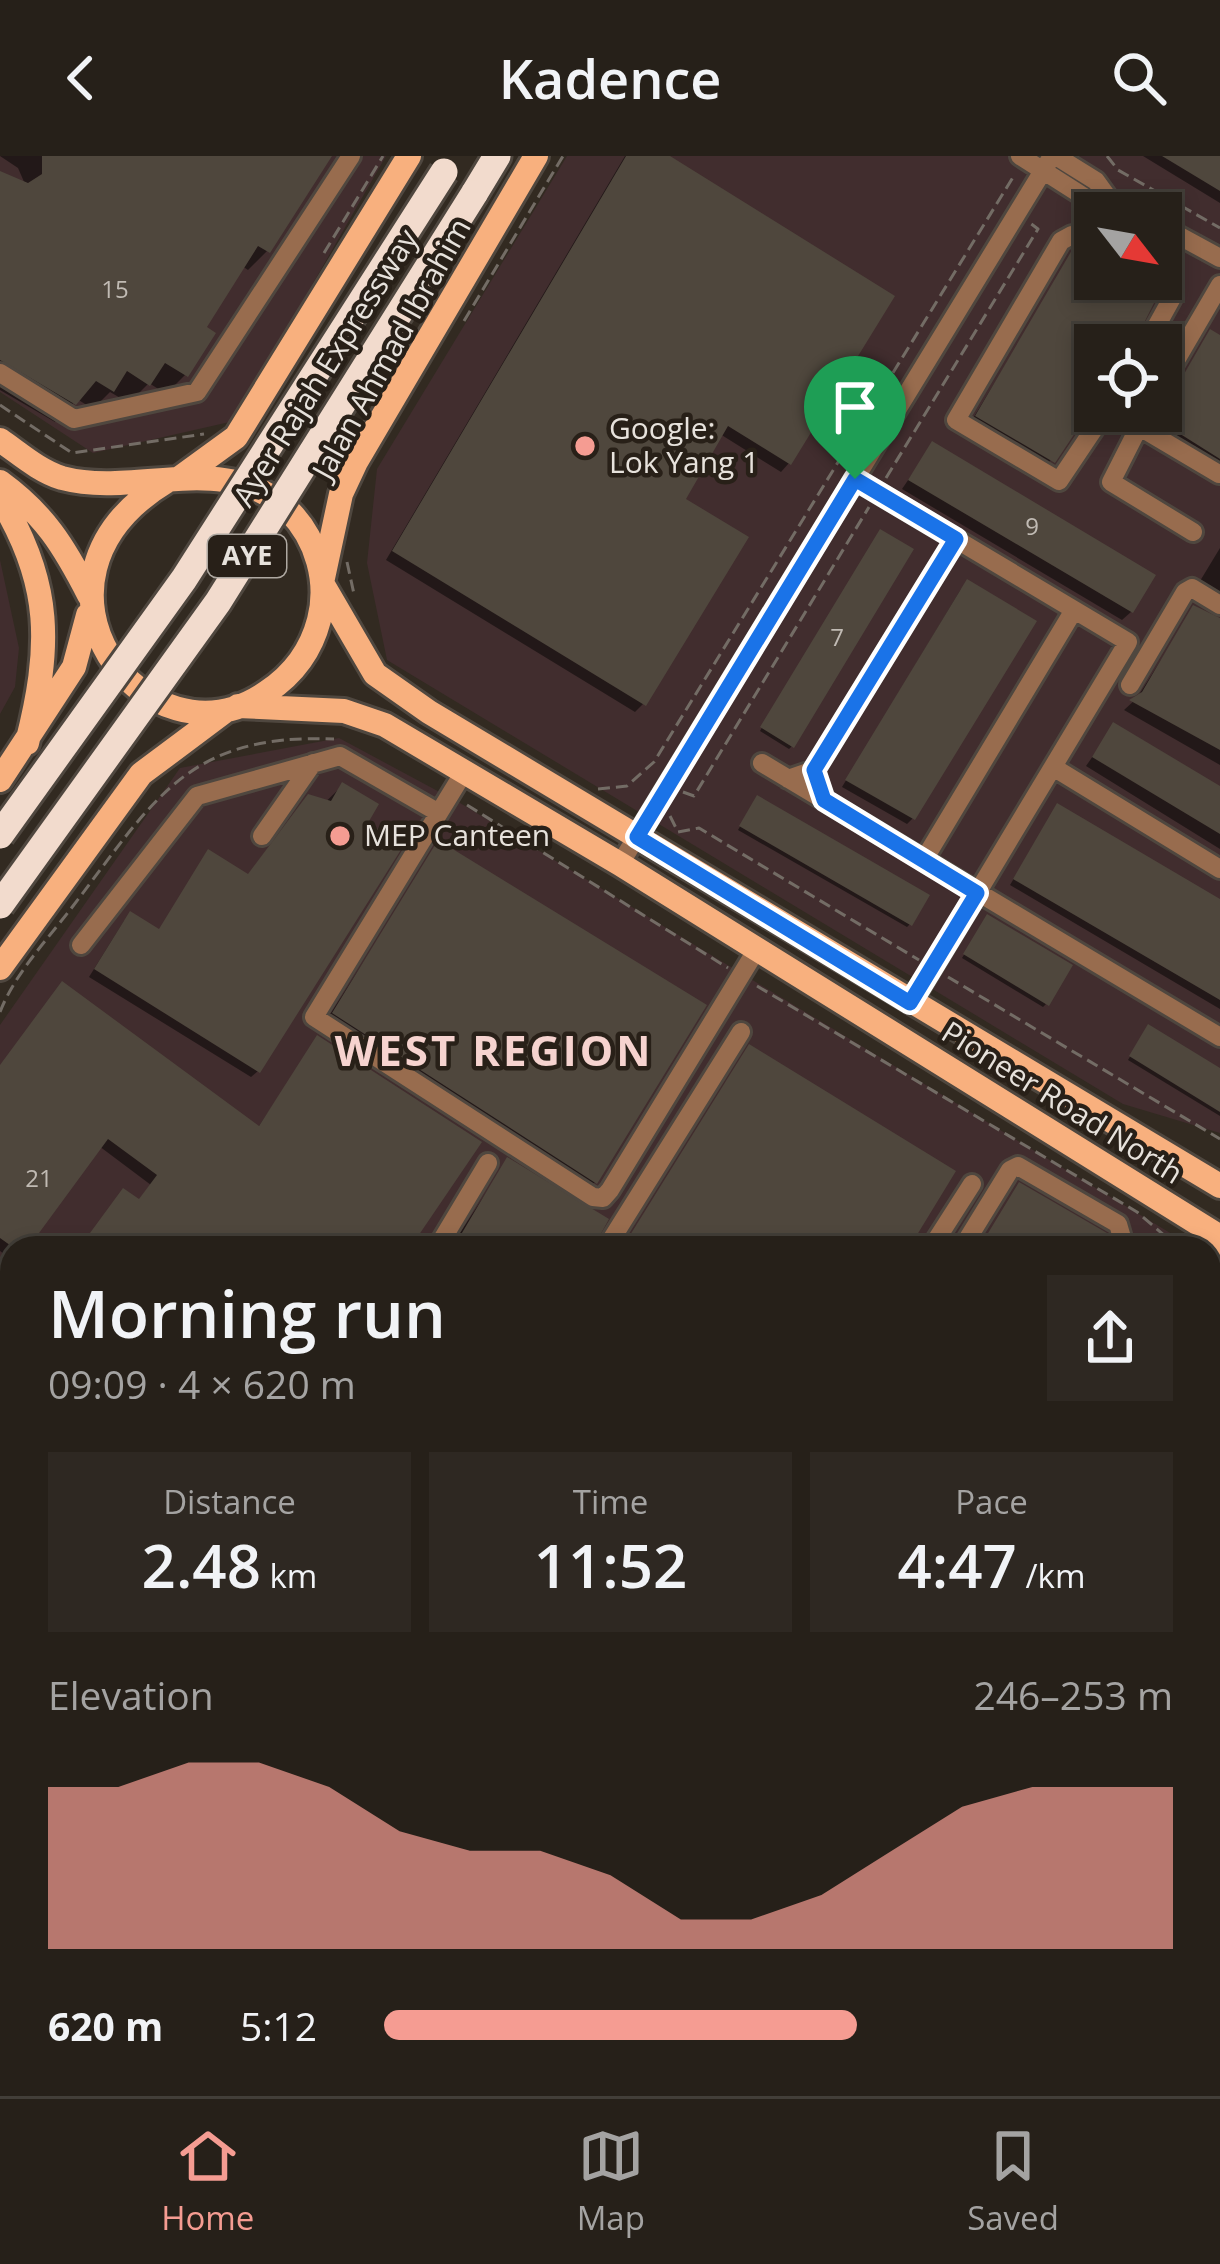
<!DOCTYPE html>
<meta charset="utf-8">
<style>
:root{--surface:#262019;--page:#2e2822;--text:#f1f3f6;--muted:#a4a3a2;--line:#423e38;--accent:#f59c92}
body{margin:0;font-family:"Open Sans",sans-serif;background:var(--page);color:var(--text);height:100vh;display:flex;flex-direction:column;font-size:45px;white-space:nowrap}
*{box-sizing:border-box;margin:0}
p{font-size:39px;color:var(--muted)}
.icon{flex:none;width:66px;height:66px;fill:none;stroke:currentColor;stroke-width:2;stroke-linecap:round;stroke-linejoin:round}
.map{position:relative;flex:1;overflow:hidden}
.side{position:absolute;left:0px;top:1080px;width:1221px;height:861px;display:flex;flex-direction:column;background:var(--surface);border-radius:36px 36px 0 0;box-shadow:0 6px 18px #0003,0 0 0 3px var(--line)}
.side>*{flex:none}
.needle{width:78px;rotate:121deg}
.buttons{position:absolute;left:1074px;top:36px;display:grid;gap:24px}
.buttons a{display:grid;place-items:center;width:108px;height:108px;border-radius:0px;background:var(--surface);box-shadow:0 6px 18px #0003,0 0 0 3px var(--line);font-size:60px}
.pin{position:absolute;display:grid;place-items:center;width:102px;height:102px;color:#fff;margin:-123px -51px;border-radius:50% 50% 50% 0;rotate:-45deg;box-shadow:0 0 12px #0007}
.pin .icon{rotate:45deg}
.round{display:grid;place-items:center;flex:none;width:126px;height:126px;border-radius:0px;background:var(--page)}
.summary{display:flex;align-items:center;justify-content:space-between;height:204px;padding:0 48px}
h1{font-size:66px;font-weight:600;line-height:90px}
.stats{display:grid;grid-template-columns:repeat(3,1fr);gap:18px;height:204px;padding:12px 48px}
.stats div{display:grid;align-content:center;border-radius:0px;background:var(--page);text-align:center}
.stats b{font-size:60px;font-weight:600}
.stats small{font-size:33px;font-weight:400}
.stats p{font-size:33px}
.chart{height:336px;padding:24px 48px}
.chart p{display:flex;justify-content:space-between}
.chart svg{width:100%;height:216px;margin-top:12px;fill:var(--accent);opacity:.7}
ul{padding:0 48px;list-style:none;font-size:39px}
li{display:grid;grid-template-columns:192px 144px 1fr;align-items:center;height:90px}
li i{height:30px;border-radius:15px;background:var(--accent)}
header{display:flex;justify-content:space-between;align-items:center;height:156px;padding:0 48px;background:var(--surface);font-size:54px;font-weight:600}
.dock{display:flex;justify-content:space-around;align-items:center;height:168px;border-top:3px solid var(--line);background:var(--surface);font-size:33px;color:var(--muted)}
.dock a{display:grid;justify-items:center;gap:6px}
.dock .selected{color:var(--accent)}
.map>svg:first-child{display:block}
.industrial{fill:#412d2e;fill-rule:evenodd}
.shadow{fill:#0007}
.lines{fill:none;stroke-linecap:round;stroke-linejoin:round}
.canal{stroke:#041927;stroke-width:16}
.building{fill:#4f473d}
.minor-casing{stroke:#4f473f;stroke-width:24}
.major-casing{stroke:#4f473f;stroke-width:30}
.highway-casing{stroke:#4f473f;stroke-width:33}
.path{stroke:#736c65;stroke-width:3;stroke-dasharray:12 6;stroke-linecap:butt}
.minor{stroke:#986c4e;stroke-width:18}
.major{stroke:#f8b07e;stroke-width:24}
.highway{stroke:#f2dbcd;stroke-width:27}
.highway-bridge-casing{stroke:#4f473f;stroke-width:33;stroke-linecap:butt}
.highway-bridge{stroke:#f2dbcd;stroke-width:27}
.route-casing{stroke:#fff;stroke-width:24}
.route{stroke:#1a73e8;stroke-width:15}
.poi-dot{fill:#f59c92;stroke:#282018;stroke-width:4.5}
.labels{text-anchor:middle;stroke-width:9;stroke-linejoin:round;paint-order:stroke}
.number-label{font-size:24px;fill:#c1bbb4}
.shield{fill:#282018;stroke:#aea8a1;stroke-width:3}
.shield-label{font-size:27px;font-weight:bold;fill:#e7e2dc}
.street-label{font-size:30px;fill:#e7e2dc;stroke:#282018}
.poi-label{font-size:30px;fill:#e7e2dc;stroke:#282018;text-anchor:start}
.district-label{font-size:42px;font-weight:bold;letter-spacing:3px;fill:#f6d3cf;stroke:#282018}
</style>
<header><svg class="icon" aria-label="back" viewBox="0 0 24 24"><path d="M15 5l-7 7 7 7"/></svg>Kadence<svg class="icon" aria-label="search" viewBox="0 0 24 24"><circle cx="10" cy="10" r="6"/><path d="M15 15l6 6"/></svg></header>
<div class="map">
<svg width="1220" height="1940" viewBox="0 0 1220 1940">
<rect width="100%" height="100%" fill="#322a21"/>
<path class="industrial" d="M0,0H386L234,265L93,297L0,236Z
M567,0H1220V977L1123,948L387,504L367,407L377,313ZM1095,57H1161V123H1095ZM1095,189H1161V255H1095Z
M0,404L19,492L15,531L0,558Z
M339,582L460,647L1195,1092H12V1929H1209V1100L1220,1107V1940H0V869L180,612Z"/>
<path class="shadow" d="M0,0H329L267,95L248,114L242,110L203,172L185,219L166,238L149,227L129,247L110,236L93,253L77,243L55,266L0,234V19L25,28L18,12Z
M625,0H665L789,307L781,316L720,278L681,344L643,548L635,556L386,404Z
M1143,0H1220V47Z
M1073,98L1095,112V123H1113L1129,189H1095V244L1044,313L969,269Z
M1210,177L1220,183V316L1150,272V258L1161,255Z
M932,289L1152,420L1131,456L1122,464L902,333Z
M877,380L792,590L789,593L760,575Z
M1220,392V437L1200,425Z
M961,433L913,662L907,668L842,631Z
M1194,452L1220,468V609L1124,554L1137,542Z
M1114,570L1220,635V693L1086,610Z
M342,630L258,915L251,921L89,821L124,765L158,775L248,721Z
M754,646L910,768L907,771L738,674Z
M1057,650L1220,749V853L1010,729Z
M439,688L595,1026L582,1039L322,871Z
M985,764L1046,848L1043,851L962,802Z
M1145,875L1220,916V960L1128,904Z
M317,883L407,1092H80L138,1046L151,1029L99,990L24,1092H12V1104L0,1095V910L257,973Z
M507,1005L590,1092H450Z
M0,1354L12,1363V1498L0,1489Z
M1209,1691L1220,1698V1810L1209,1804Z
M12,1807V1900L0,1893V1825Z
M1209,1901L1220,1908V1940H1126L1133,1929H1209Z
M67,1929H224L234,1935L231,1940H68L63,1936Z
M289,1929H411L404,1940H290Z
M612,1929H782L775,1940H631Z
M976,1929H1098L1092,1940H969Z"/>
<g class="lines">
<path class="canal" d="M1209,1478L1220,1460
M930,1940L937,1929"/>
</g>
<path class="building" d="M42,0H332L270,97L258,90L207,171L216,177L188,221L165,207L150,230L127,215L114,236L96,225L76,249L0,204V15L28,27L42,18Z
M626,0H670L895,140L791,309L728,270L686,343L749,381L646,550L392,395Z
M1162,0H1220V35Z
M1072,94L1095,108V123H1121L1155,145L1133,189H1095V247L1055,307L975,260Z
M1210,173L1220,179V303L1158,264L1161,243L1173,237Z
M932,285L1156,419L1133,457L908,324Z
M880,373L914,393L794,592L760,571Z
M967,423L1037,465L915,664L845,624Z
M1193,449L1220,462V594L1129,544L1142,536Z
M1113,566L1220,630V678L1092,601Z
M342,626L379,648L368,667L404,689L260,917L94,813L130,755L159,773L208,693L248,718L308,638L331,645Z
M757,639L930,739L912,770L739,670Z
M1057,647L1220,743V844L1013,723Z
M438,684L707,849L597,1028L332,857Z
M987,758L1073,809L1049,850L963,798Z
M62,825L259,970L317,879L482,986L410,1092H79L123,1032L139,1043L157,1019L108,983L28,1092H14L0,1082V909Z
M1148,868L1220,912V956L1129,900Z
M749,888L956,1015L909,1092H622Z
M507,1001L609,1063L593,1092H453Z
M1019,1026L1107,1077L1111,1092H979Z
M0,1350L12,1359V1484L0,1475Z
M0,1511L12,1520V1601L0,1596Z
M12,1805V1887L0,1880V1826Z"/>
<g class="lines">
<g class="minor-casing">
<path id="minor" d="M1020,0L1086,42L1109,43L1135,57
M1056,0L1096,25L1109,43
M1161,70L1220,102
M1095,91L1072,79L1061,85L956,264L1059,325L1106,255
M1146,189L1172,142L1150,123
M0,217L74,263L197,236L351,0
M1161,230L1220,129
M1147,255L1111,326L1193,376
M1138,270L1219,318
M855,323L1128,486L911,847
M1130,529L1185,436L1192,432L1220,449
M762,607L1220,881
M1053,611L1220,713
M464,616L314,861L593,1041L603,1042L610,1034L757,793
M788,623L814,614L956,383
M262,680L313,607
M925,702L1074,454
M620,708L1052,0
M81,789L197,640L340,600L439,657
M437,1092L488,1007
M606,1092L741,876
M931,1092L972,1028
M962,1092L1010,1014L1018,1010L1118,1068L1125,1092
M0,1222L8,1237L0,1257
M0,1609L12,1618
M1209,1636L1220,1643
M0,1669L12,1653
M0,1753L12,1737
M1209,1846L1220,1852
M1209,1881L1220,1887
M0,1902L12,1909
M0,1925L26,1940
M46,1929L64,1940
M434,1929L452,1940
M598,1929L616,1940
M465,1940L472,1929
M1109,1940L1116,1929"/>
</g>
<g class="major-casing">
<path id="major" d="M0,284C19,297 39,315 62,322C137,342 226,293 289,355C317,383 329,426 319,464C311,495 294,518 267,536C146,620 0,425 167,325
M181,321L236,281L409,0
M0,326C44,358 64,390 89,439
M0,342C53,428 51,492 27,587
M323,422L341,338L356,306L536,0
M322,427L375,518L429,556L1220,1030
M238,550L344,555L385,569L620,708L1220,1081
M0,624L74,511L88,459
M0,812L141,618L224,556
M1209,1096L1220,1111
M1209,1328L1220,1309
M1209,1398L1220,1380
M845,1940L852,1929
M885,1940L891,1929"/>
</g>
<g class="highway-casing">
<path id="highway" d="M474,38L497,0"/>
</g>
<path class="path" d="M1107,0L1118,14L1220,72
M324,97L383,0
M464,165L563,0
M0,249L72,297L204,278
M886,322L1038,73L1030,67
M347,406L354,438
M598,633L627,630L654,606L1015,18
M683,636L694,640L869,351
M467,649L728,812
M670,660L678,676L699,672L919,804
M948,821L1220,983
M757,830L1137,1056L1179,1092
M0,856C15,817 48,783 73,750C154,644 187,577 334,583
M1209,1147L1220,1186
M1209,1287L1220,1249
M815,1940L822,1929"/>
<use href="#minor" class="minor"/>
<use href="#major" class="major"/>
<use href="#highway" class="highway"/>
<g class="highway-bridge-casing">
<path id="highway-bridge" d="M0,679L184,423L444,16
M0,749L218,446L474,38"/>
</g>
<use href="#highway-bridge" class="highway-bridge"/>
</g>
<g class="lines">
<g class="route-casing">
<path id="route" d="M855,323L956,383L814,614L824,644L977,737L910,847L637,681Z"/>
</g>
<use href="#route" class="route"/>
</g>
<g class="poi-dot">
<circle cx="585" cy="290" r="12"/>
<circle cx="340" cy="680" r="12"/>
</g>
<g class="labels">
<g class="number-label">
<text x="115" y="142">15</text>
<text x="1032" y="379">9</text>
<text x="837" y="490">7</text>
<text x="39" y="1031">21</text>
</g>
<rect class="shield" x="208" y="379" width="78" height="42" rx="9"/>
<g class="shield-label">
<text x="247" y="409">AYE</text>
</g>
<g class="street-label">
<text transform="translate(392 193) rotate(-61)" y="10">Jalan Ahmad Ibrahim</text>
<text transform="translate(326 212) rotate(-58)" y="10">Ayer Rajah Expressway</text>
<text transform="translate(1062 947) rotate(32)" y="10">Pioneer Road North</text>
</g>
<g class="poi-label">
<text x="609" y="283">Google:<tspan x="609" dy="34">Lok Yang 1</tspan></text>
<text x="364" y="690">MEP Canteen</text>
</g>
<g class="district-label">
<text x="494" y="910">WEST REGION</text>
</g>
</g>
</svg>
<div class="buttons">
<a><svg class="needle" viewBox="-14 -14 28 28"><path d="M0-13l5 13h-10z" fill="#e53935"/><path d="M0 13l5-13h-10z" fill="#a4a3a2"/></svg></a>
<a><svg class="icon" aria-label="locate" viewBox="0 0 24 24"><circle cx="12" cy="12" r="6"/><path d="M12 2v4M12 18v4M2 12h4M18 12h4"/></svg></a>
</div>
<div class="pin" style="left:855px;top:323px;background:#1e9e55"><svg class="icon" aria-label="arrive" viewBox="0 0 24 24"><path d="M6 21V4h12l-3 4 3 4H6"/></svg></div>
<section class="side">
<div class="summary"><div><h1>Morning run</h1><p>09:09 · 4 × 620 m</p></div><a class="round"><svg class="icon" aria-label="share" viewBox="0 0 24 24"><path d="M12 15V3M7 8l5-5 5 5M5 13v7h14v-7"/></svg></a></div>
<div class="stats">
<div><p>Distance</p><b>2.48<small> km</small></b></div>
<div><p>Time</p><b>11:52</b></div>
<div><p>Pace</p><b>4:47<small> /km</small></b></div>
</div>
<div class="chart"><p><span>Elevation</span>246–253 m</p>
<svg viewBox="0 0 160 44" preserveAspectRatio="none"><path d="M0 44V11L10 11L20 6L30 6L40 11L50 20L60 24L70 24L80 29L90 38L100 38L110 33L120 24L130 15L140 11L150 11L160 11V44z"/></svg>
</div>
<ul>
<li><b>620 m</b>5:12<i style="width:60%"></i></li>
</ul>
</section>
</div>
<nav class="dock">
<a class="selected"><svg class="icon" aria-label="home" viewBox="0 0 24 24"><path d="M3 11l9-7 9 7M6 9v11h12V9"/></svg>Home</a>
<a><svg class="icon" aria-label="map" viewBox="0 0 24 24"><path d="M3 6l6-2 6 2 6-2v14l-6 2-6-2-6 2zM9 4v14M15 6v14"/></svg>Map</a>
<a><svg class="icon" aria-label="saved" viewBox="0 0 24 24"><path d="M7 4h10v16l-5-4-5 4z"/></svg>Saved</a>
</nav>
